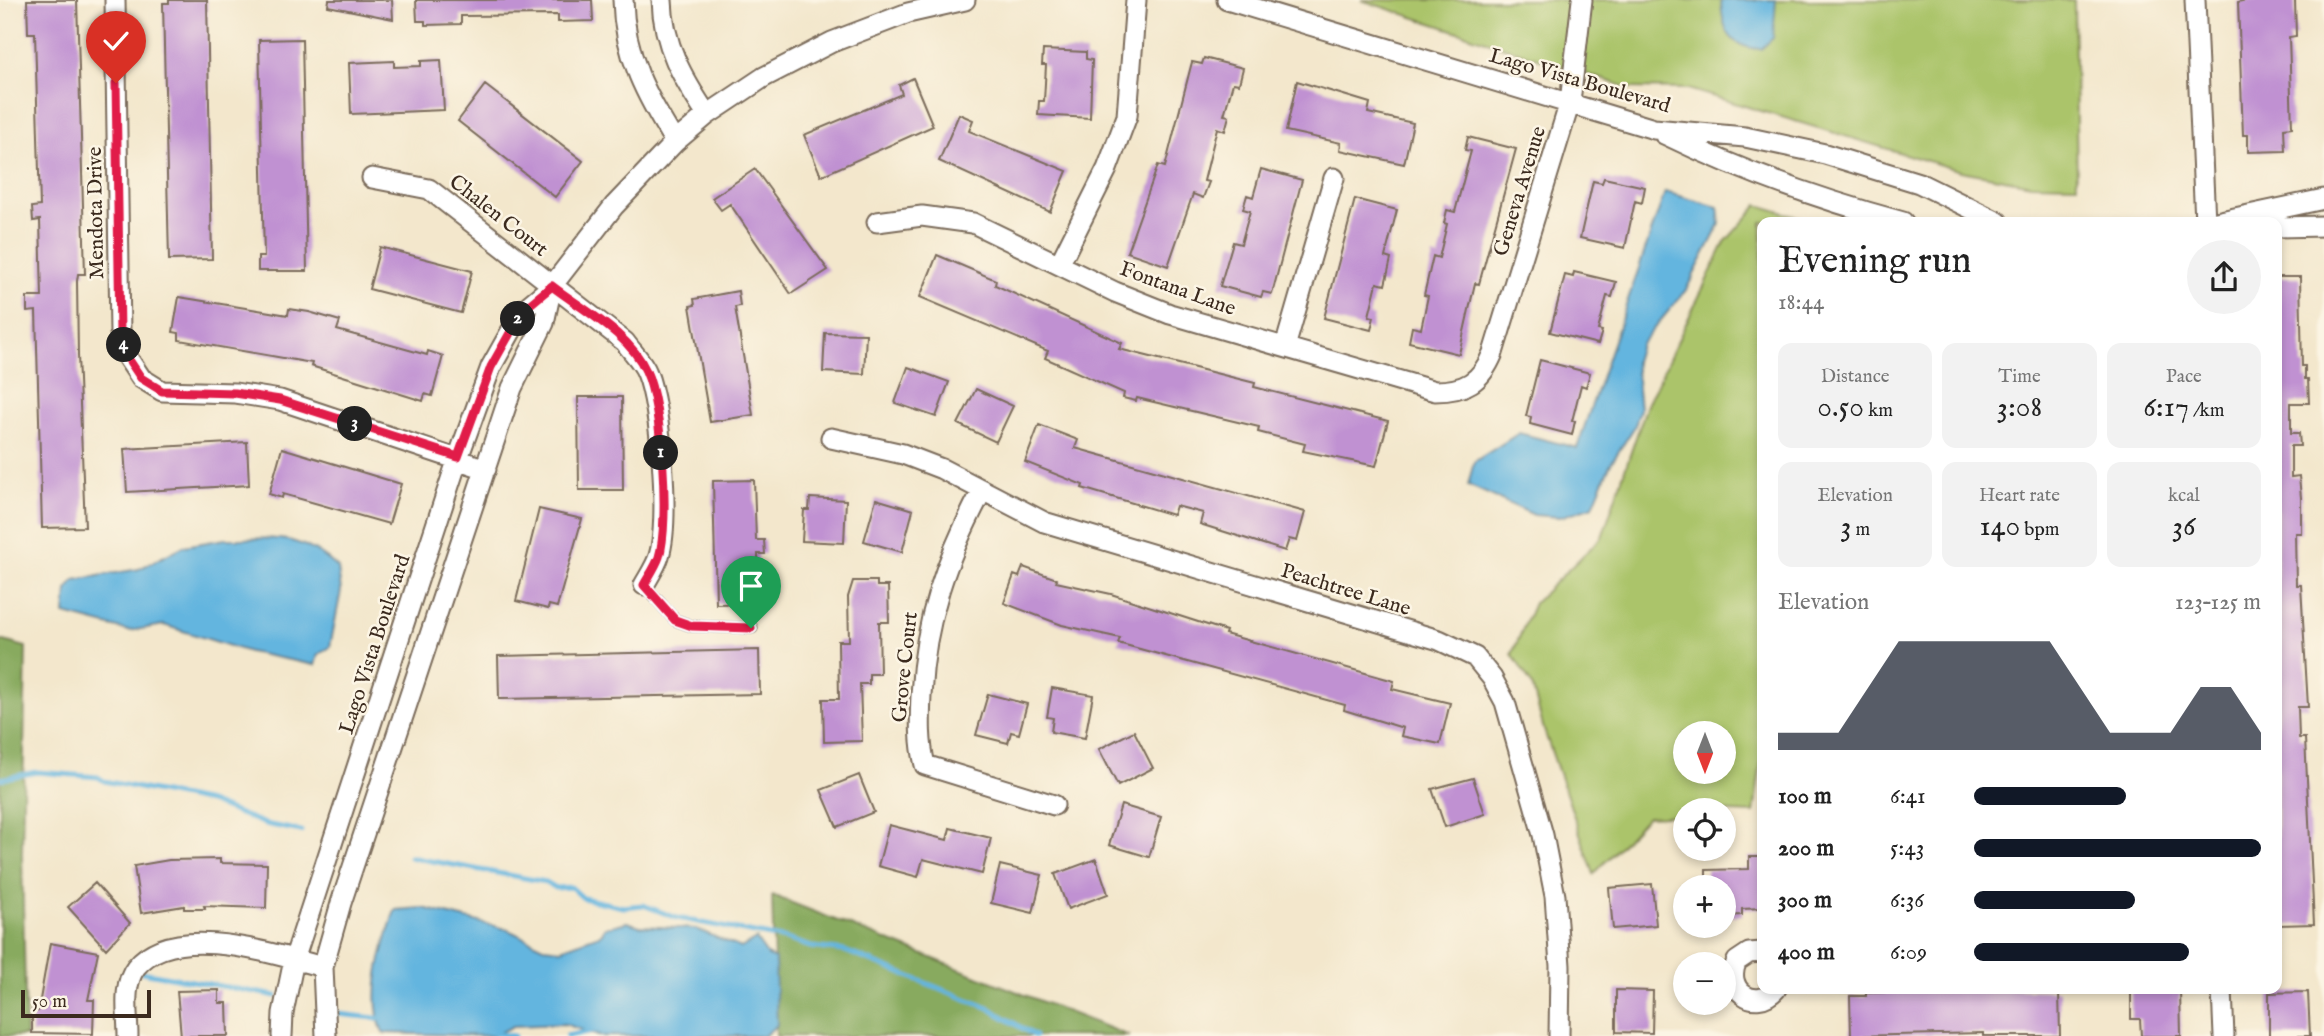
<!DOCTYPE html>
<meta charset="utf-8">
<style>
:root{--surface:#fff;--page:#f2f2f2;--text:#222;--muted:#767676;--accent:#111827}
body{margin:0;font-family:"IM FELL English",serif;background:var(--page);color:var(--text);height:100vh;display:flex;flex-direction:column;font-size:26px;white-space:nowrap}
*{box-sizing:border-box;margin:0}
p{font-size:23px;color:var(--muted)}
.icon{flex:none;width:38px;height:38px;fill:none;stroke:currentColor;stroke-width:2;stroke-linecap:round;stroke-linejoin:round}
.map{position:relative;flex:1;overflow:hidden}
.details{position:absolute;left:1757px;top:217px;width:525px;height:777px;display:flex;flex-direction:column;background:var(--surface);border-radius:14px;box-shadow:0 4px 10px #0003}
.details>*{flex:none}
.needle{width:46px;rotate:180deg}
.buttons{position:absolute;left:1673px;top:721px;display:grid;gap:14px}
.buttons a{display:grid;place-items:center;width:63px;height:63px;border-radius:50%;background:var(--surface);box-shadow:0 4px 10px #0003;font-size:35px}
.scale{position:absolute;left:21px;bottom:18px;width:130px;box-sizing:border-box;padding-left:7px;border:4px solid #3b2a1e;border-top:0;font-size:19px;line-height:24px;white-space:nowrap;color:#3b2a1e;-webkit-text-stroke:5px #fcf5e5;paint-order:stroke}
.pin{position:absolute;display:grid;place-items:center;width:60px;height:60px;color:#fff;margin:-72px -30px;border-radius:50% 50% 50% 0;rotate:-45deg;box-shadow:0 0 7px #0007}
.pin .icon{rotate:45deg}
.km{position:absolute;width:35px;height:35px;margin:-18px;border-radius:50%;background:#222;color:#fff;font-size:19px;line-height:35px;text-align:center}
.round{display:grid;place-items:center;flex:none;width:74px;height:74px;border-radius:37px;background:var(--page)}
.overview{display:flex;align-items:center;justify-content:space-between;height:119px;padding:0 21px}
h1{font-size:38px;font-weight:600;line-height:52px}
.figures{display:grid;grid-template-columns:repeat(3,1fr);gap:10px;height:119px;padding:7px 21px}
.figures div{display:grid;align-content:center;border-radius:14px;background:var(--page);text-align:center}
.figures b{font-size:30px;font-weight:600}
.figures small{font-size:19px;font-weight:400}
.figures p{font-size:19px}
.chart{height:196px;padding:14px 21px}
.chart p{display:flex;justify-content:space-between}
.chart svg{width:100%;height:126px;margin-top:7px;fill:var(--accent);opacity:.7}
ul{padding:0 21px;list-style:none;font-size:23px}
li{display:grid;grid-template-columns:112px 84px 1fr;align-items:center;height:52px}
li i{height:18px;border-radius:9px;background:var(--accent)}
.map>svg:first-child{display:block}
.green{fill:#abc46a;stroke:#737744;stroke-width:2;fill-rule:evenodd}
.forest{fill:#88aa5e;stroke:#626a3e;stroke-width:2}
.water{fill:#64b5df;stroke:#50707e;stroke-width:2}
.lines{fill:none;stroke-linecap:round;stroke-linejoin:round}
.stream{stroke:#64b5df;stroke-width:5}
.building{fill:#c091d2}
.service-casing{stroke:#7b6c5b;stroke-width:13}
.minor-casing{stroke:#7b6c5b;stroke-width:23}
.service{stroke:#fff;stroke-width:10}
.minor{stroke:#fff;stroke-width:19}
.route-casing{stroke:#fff;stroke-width:14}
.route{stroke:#e11d48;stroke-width:9}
.labels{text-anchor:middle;stroke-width:5;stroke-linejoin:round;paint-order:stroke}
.street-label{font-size:21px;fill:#3b2a1e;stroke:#fcf5e5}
</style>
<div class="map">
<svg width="2324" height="1036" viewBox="0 0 2324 1036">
<rect width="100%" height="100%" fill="#fcf5e5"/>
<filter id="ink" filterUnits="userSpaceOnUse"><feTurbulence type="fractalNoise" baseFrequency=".0143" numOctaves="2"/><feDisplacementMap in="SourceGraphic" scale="14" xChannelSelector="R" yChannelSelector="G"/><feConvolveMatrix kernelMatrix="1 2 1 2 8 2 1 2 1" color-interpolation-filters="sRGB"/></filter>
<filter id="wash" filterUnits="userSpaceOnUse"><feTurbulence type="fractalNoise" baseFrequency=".00686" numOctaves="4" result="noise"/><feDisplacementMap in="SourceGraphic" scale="28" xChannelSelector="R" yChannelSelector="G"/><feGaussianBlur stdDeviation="1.57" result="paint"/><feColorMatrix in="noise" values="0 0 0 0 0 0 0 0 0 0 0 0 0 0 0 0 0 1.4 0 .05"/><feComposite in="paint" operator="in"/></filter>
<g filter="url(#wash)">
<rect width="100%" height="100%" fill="#f3e7cc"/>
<path class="green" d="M1361,0H2074L2077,185L2031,184L1961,171L1688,89L1629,88Z
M1758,205L1816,222H1762V754L1754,813L1685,810V815L1647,817L1594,874L1544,730L1532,685L1512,654L1534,603L1602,537L1647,405L1725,242ZM1685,733H1724V772H1685Z"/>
<path class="forest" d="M0,640L26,647L22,854L26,1036H0Z
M772,895L1129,1036H776Z"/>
<path class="water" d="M1721,0H1776L1773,38L1761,49C1730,48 1722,30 1721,0Z
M1665,192L1718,207L1720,224L1686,290L1640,345L1635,361L1640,409L1635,426L1610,465L1593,506L1560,517L1534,515L1468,485L1474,462L1519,433L1577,448Z
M225,539C275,539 299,532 338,568L341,591L330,647L318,655L315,665L249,652L164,625L129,631L65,614L67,590L75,580L139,569L184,546Z
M423,908L506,929L544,947L561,949L602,934L604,928L627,922L640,926L696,929L741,948L756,939L768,956L775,959L777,1025L764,1036H599L565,1024L513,1026L494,1036L383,1033C367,994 383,948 395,910Z"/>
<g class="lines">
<path class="stream" d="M0,779L37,772L98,777L104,781L209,802L265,824L301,831
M410,857L546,882L556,888L571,887L583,898L623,907L643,905L677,918L786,939L811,947L845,951L989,1008L1035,1036
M142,972L276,996
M338,1014L384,1019
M491,1033L514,1036
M567,1036L595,1030"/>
</g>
<g id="blocks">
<path class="building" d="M27,0H77L85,274H78L77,281L78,355L85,527L42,528L36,311L27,312V297H42L40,220L33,221L32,207L40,206L35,33H28Z
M169,0H207L212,259L169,260L163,3H169Z
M329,0H392L393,19L328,6Z
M416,0H592L593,21L558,22V15L461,16V24L425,25V21H417Z
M2246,0H2295L2296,36L2289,37L2292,127L2284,128L2285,151L2248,152V135H2243L2238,2Z
M302,39L307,271H258V257H264L259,40Z
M1043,50L1086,52V59L1092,60L1090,118L1038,115L1039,101H1044L1046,65H1042Z
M1204,58L1243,68L1239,84L1233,83L1224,115L1229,116L1225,131L1217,128L1204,181L1209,182L1203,198L1193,194L1168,266L1127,252L1158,165L1165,167L1192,62L1202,64Z
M441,60L444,110L351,114L349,63L394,61V67L421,66V61Z
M913,78L933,126L821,176L804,135L902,94L899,85Z
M1297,81L1370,103L1368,113L1413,123L1404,164L1340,150L1341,143L1286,131Z
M485,85L583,161L555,197L458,121Z
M959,114L973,120L969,131L1067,171L1050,212L939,161Z
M1468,137L1516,149L1479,284L1475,283L1459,354L1409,342L1412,327L1421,329L1428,296L1424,295L1433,256L1439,258L1447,224L1444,223L1447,210L1455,212L1471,151L1465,150Z
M755,169L828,270L791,294L730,204L721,210L712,198Z
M1261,169L1302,180L1272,294L1263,292L1261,297L1220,286L1233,242L1241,244L1250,211L1243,209L1247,195L1253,197Z
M1604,178L1645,187L1642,203L1635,201L1625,248L1580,238L1593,181L1602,183Z
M1355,199L1397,210L1385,257L1391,259L1385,285L1377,283L1369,316L1374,317L1371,330L1324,318Z
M380,247L472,271L461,313L369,289Z
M937,255L996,280L995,285L1122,343L1119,349L1255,383L1254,387L1388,421L1376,466L1303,451L1305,444L1258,432L1259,427L1137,398L1136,401L1123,398L1124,393L1045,358L1048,351L920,297Z
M1574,272L1616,282L1612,297L1607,296L1598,330L1602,331L1598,344L1550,332L1565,275L1573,277Z
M2277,277H2300L2302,366H2305V379H2308L2309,403H2291V433H2299L2300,446H2291V477L2299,476L2301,498V533H2295L2296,585H2301L2308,707H2298L2299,738H2305L2314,924L2277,925Z
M738,291L740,306L735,307L753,415L710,422L690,306L695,305L694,299Z
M179,297L288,315L289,309L309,312L340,321L337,330L427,355L428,351L443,356L432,396L425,394L423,401L311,366L312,363L179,340V333L173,332Z
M825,333L866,334L864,374L823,372Z
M1540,360L1590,373L1586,387L1581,385L1572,421H1575L1572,435L1530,424L1531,417L1526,416Z
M908,367L949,382L936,417L895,403Z
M976,389L1013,406L996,442L958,424Z
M578,397H622L623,490H579Z
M1039,425L1078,440L1075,448L1305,512L1297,541L1289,539L1285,551L1200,524L1203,513L1176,506L1173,515L1082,488L1083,485L1025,462Z
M247,442L249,485L127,492L124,449Z
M282,448L401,484L389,524L283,494L282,498L269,494Z
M754,480L756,540H764L765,554H758L759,589H765L766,603L716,604L713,481Z
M810,498L846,500L844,543L802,541L804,510H809Z
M876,499L913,510L902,552L864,541Z
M539,509L582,519L557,607L549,605L548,609L516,601Z
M1023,567L1057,579L1056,582L1111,594L1226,631L1225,634L1394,681L1392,689L1450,703L1440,744L1401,736L1403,728L1344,710L1345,705L1118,643L1120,638L1062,625L1004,603L1014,575L1019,577Z
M853,581H877V586H888L889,622H879L880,674H869V684H860L862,741L824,742L823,699H839L838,641H849L848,597Z
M759,650L760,694L499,699L498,656Z
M1052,688L1093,695L1085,738L1051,732L1053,718L1047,717Z
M988,694L1027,704L1019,734L1011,732L1008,743L976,735Z
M1134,731L1153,768L1118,786L1099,749Z
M859,775L874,812L837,827L821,790Z
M1473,778L1485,814L1445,827L1432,789Z
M1121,805L1161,817L1149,857L1109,845Z
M889,825L947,840L950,828L991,838L982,874L923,859L918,877L878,866Z
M1749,857H1762V908L1742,909V915L1724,916V887H1706V870L1749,869Z
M220,859V863L267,864L266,908L204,906L205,909H184V906L141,913L134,866L169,860Z
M1096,859L1108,894L1068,909L1055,874Z
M1000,865L1042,875L1033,913L991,903Z
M95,883L130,923L106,949L68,907Z
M1652,884L1656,925L1613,929L1609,888Z
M50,943L98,952L88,1000H94L93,1034L32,1033V1010L38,1011Z
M1982,989L2059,991L2060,1036H1983V1033L1851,1036L1850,996H1866V993Z
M2131,989H2180L2181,1036H2141L2140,1019H2131Z
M219,990V1003H227L228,1036H181L177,991Z
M1616,990L1653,991L1652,1033L1616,1032Z
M2308,992L2310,1036H2269V993Z"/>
</g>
</g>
<g filter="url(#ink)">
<use href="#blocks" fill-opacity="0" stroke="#7b6c5b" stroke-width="2"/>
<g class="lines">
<g class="service-casing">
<path id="service" d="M644,585L675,620L692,626L752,628"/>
</g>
<g class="minor-casing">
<path id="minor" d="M115,0L120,333L127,357L141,378L162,391L235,393L280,400L486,469
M623,0C624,55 647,97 675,142
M662,0C663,45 683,79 707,115
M1227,0L1654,129L1745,137L1825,154L1919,183L1998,222
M2195,0L2205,222
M1664,134C1740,171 1821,200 1903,222
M372,178L429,189L625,342C632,352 643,362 647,373C661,407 670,521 659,556C656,566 649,576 644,585
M877,222L922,216L973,223L1115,292L1170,314L1435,391C1465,391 1481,382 1493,353L1570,102L1582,0
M2216,222L2324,199
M2277,227L2324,226
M1060,263L1107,169L1127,116L1136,0
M1285,347L1334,178
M831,438L903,454L942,469L1044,522L1439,640L1475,657L1492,678L1505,702L1543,835L1555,896L1560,966L1559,1036
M982,491C946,559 925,618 921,695C920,720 919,741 925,765L1054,805
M1762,952L1749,953L1737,961C1723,989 1755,1013 1776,989
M2222,989L2224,1036
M128,1036C128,1015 122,985 136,967C174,920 276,955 323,967
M282,1036L283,1013L294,960L458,458L491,367L523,310L552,286L614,206L675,142L707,115L764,77L832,42L908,13L965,0
M326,1036L323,967L341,903L512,388L544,323L552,286"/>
</g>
<use href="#service" class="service"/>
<use href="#minor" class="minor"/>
</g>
</g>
<g class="lines" filter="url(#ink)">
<g class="route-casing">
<path id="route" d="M116,83L120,333L127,357L141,378L162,391L235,393L280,400L458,457L491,367L523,310L552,286C583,310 630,334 646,371C662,405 670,522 659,557C656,566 649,576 644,585L675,620L692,626L751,628"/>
</g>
<use href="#route" class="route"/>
</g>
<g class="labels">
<g class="street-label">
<text transform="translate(1580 80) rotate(16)" y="7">Lago Vista Boulevard</text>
<text transform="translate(1519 191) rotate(-73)" y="7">Geneva Avenue</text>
<text transform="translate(95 213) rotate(-91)" y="7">Mendota Drive</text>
<text transform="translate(499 215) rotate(38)" y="7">Chalen Court</text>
<text transform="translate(1178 288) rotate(20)" y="7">Fontana Lane</text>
<text transform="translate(1346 589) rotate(17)" y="7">Peachtree Lane</text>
<text transform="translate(374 644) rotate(-72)" y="7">Lago Vista Boulevard</text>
<text transform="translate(904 667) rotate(-84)" y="7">Grove Court</text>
</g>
</g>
</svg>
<div class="buttons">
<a><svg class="needle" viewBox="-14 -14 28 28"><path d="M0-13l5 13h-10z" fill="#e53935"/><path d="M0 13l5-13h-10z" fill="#767676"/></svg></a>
<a><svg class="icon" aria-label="locate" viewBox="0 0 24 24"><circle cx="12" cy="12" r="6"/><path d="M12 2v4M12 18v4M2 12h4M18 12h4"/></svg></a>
<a>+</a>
<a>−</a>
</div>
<div class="scale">50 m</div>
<div class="pin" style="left:751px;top:628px;background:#1e9e55"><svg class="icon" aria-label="arrive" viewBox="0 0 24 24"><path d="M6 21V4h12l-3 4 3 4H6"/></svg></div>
<div class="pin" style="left:116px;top:83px;background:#d93025"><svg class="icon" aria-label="check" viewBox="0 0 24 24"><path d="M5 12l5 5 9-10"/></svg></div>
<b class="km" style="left:661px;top:453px">1</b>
<b class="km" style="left:518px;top:319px">2</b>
<b class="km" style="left:355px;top:424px">3</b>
<b class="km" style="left:124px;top:345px">4</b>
<section class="details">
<div class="overview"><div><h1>Evening run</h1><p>18:44</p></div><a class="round"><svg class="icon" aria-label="share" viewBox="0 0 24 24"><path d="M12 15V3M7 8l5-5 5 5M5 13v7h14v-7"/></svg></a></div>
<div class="figures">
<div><p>Distance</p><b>0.50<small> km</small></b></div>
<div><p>Time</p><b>3:08</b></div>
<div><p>Pace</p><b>6:17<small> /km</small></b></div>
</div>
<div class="figures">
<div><p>Elevation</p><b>3<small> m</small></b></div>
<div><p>Heart rate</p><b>140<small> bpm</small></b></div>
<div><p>kcal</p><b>36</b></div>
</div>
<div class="chart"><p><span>Elevation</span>123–125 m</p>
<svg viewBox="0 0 160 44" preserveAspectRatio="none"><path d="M0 44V38L10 38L20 38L30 22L40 6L50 6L60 6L70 6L80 6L90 6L100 22L110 38L120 38L130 38L140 22L150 22L160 38V44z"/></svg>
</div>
<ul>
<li><b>100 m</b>6:41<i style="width:53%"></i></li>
<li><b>200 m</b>5:43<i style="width:100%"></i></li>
<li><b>300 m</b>6:36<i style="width:56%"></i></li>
<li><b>400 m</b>6:09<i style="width:75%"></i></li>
</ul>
</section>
</div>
